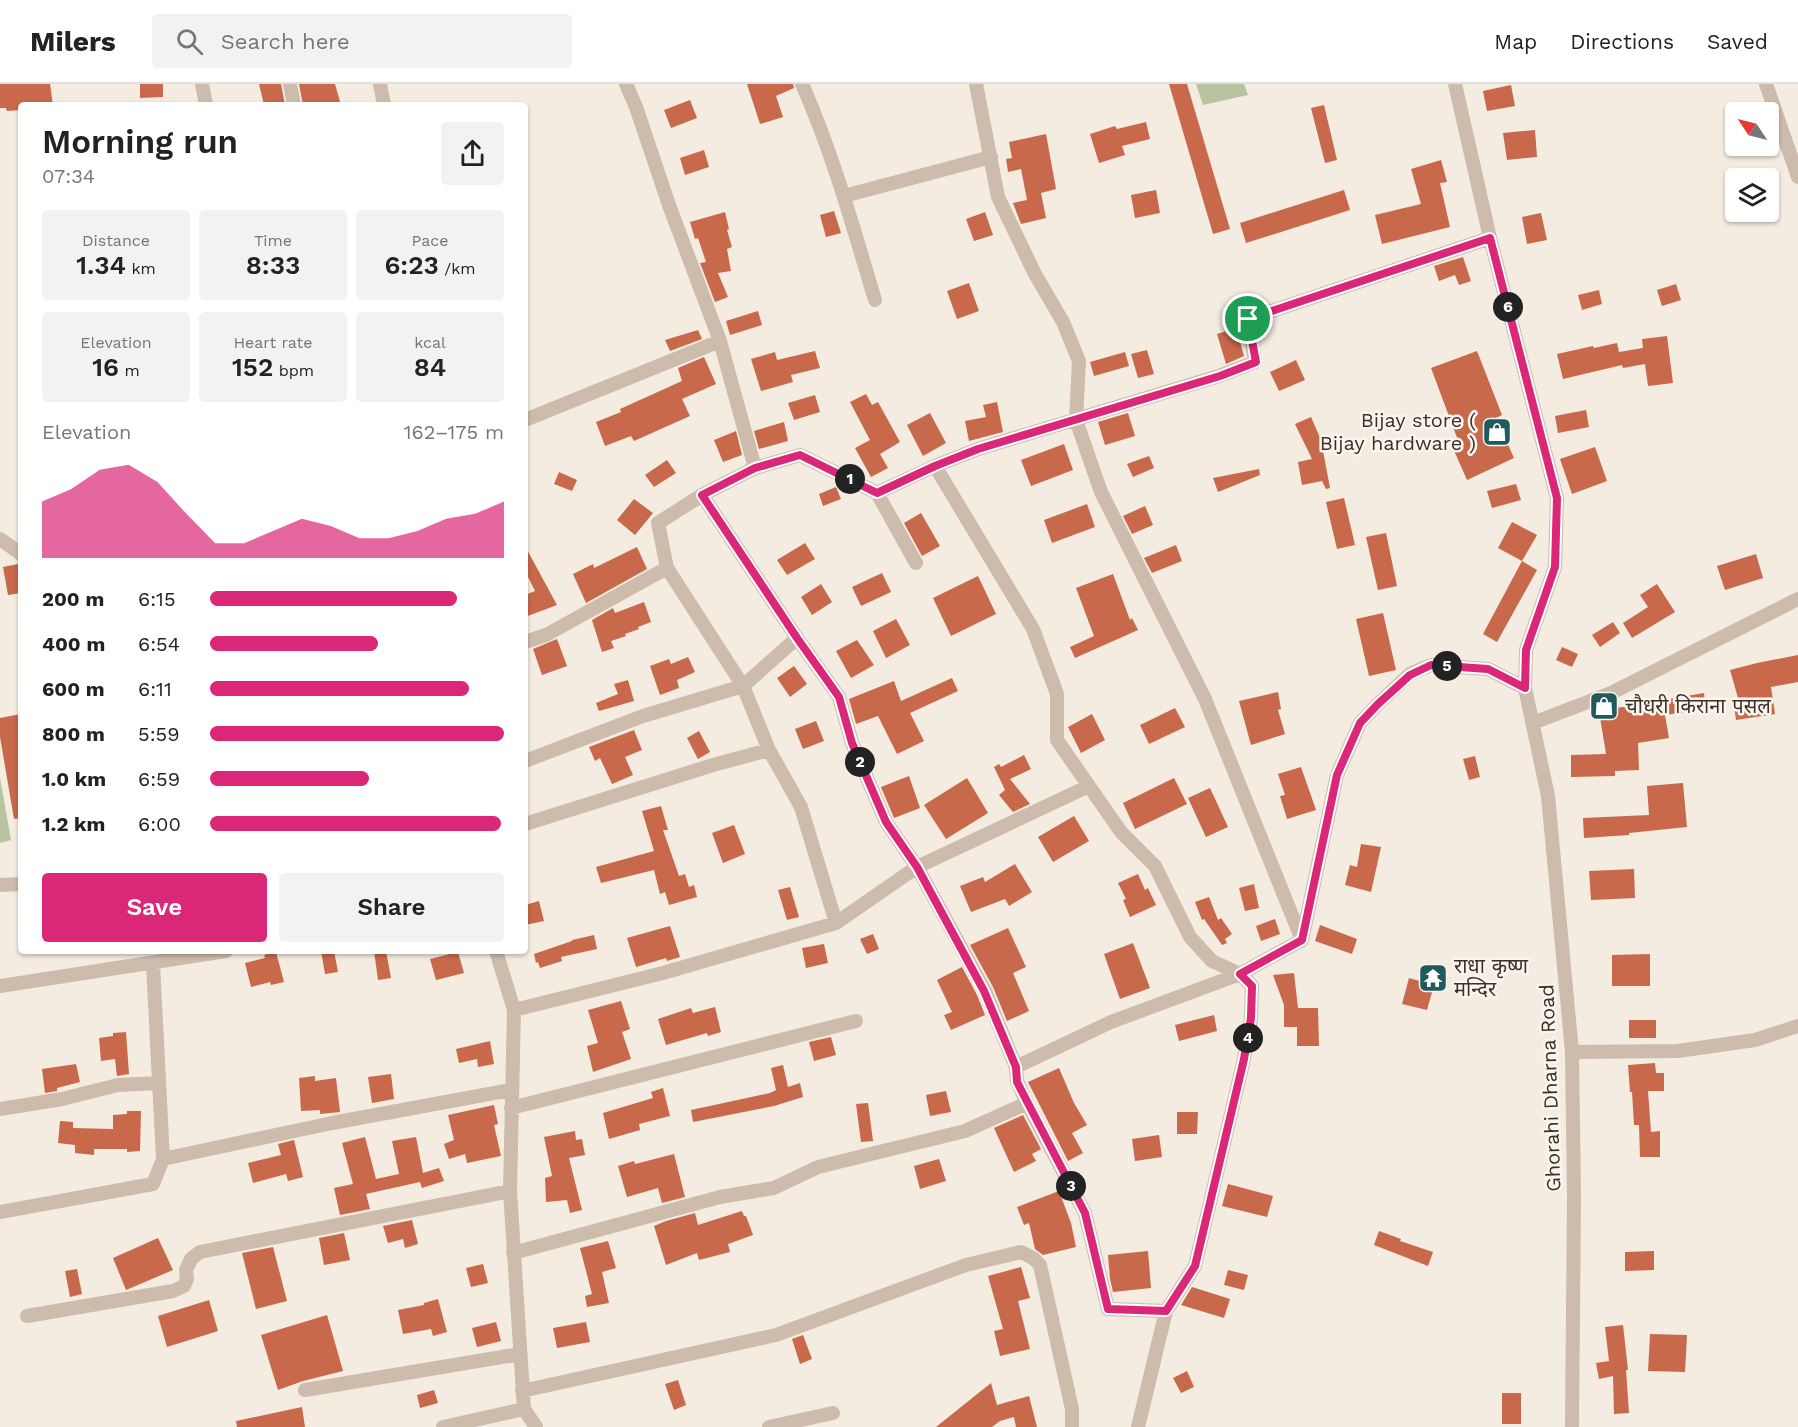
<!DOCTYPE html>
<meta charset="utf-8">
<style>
:root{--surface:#fff;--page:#f2f2f2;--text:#222;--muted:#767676;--line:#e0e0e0;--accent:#db2777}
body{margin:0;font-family:"Work Sans","Noto Sans Devanagari",sans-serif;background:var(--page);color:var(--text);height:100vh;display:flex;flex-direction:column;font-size:22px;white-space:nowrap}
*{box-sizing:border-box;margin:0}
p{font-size:20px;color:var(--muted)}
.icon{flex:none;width:33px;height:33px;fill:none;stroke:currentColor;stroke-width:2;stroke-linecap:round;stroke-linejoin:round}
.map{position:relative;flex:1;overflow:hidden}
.panel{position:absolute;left:18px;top:18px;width:510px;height:852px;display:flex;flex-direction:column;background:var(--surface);border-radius:6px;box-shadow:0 2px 4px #0004}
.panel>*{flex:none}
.needle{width:39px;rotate:305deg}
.buttons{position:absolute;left:1725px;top:18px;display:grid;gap:12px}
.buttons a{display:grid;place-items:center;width:54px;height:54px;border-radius:6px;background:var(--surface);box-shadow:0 2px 4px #0004;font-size:30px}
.pin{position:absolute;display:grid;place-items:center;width:51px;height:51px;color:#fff;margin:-26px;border:3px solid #fff;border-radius:50%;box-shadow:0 2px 6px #0007}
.km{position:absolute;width:30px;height:30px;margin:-15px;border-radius:50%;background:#222;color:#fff;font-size:16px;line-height:30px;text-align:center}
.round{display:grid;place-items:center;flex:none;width:63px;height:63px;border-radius:6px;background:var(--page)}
.summary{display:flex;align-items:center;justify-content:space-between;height:102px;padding:0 24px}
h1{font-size:33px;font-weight:600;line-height:45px}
.figures{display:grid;grid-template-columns:repeat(3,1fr);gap:9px;height:102px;padding:6px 24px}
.figures div{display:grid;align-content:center;border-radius:6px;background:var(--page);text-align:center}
.figures b{font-size:26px;font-weight:600}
.figures small{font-size:16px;font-weight:400}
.figures p{font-size:16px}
.chart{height:168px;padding:12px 24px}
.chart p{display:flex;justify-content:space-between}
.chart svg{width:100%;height:108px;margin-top:6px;fill:var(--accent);opacity:.7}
.action{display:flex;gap:12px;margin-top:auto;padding:12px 24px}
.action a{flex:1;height:69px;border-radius:6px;background:var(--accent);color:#fff;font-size:24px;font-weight:600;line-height:69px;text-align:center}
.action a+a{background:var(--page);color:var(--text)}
ul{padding:0 24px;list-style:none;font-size:20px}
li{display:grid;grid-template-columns:96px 72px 1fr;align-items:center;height:45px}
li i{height:15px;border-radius:8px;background:var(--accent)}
header{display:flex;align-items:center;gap:36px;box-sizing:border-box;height:84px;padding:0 30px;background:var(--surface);border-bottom:2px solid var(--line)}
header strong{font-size:28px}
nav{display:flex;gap:33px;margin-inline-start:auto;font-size:21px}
.search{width:420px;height:54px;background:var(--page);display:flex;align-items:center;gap:15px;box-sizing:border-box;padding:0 21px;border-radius:6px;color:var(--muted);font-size:22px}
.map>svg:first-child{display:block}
.green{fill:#b8c4a0}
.building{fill:#c8694b}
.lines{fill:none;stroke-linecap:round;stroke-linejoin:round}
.street{stroke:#cdbbac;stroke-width:14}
.route-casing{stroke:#fff;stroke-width:12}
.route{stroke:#db2777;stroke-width:8}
.labels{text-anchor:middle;stroke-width:5;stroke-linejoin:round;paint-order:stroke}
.poi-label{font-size:20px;fill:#3b302b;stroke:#fbf5ee;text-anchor:start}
.street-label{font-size:20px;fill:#3b302b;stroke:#fbf5ee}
</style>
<header>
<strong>Milers</strong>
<div class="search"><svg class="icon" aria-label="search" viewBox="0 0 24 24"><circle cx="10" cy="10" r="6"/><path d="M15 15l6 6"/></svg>Search here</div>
<nav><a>Map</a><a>Directions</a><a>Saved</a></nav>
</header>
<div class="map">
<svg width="1798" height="1343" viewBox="0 0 1798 1343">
<rect width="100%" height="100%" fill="#f4ebe1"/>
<path class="green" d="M1196,0H1244L1248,11L1203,21Z
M0,694L11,756L0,759Z"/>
<path class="building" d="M0,0H50L53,21H21V26L7,27L6,24H0Z
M140,0H163V13L140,14Z
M259,0H281L285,21H264Z
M299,0H335L341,21H303Z
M747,0H793L794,4L776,12L783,33L760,40Z
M1169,0H1187L1230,145L1213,150Z
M1511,1L1515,22L1487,27L1483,7Z
M690,16L697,34L671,44L664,26Z
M1324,21L1337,76L1325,79L1311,24Z
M1146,38L1150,55L1122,62L1125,71L1099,79L1090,50L1115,42L1117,45Z
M1535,46L1537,73L1507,76L1503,49Z
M1046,50L1056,105L1041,109L1046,134L1021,140L1013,119L1027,116L1021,85L1008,88L1006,75L1012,74L1009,58Z
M704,66L709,83L685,91L680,74Z
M1441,76L1447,98L1440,99L1450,143L1382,160L1375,131L1421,120L1411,85Z
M1156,106L1160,129L1135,134L1131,111Z
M1344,106L1350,126L1246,159L1240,139Z
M834,127L841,149L826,153L820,131Z
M725,128L729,145L727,146L732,163L727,165L731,187L718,189L728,213L715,218L700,179L706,178L698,154L695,155L690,138Z
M985,128L993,151L974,157L966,135Z
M1541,129L1547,156L1527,160L1522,133Z
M1463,173L1471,197L1459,201L1455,191L1439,197L1434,182Z
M969,199L979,227L957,235L947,207Z
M1676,200L1681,216L1662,222L1657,206Z
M1599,206L1602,220L1582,226L1578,211Z
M758,227L762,241L730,251L726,237Z
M1236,244L1244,272L1226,280L1217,250Z
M698,246L702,255L670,267L665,256Z
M1667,252L1673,299L1648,302L1645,280L1623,284L1622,281L1563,295L1557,270L1593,262L1594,264L1617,259L1619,268L1643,264L1642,255Z
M1147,266L1154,290L1138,294L1131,270Z
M815,267L820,284L791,291L793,298L761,307L751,275L775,268L777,276Z
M1477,267L1502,331L1496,334L1514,374L1467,396L1452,362L1459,359L1431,284Z
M1125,268L1129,282L1094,292L1090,278Z
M704,273L716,300L682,315L690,332L634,357L631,352L605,362L596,338L621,328L620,325L682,297L678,284Z
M1296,276L1305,296L1279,307L1270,288Z
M866,310L872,321L878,318L900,358L880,370L888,384L871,393L855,364L870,356L850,318Z
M815,311L820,328L794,336L788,319Z
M997,318L1003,348L969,357L965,337L986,333L983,321Z
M1586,326L1589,343L1558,349L1555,332Z
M930,329L946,359L923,372L907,341Z
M1128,329L1135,352L1105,361L1098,338Z
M1311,333L1321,356L1330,404L1326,405L1322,397L1302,401L1298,378L1312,375L1295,340Z
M784,338L788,357L759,365L754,347Z
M736,347L742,371L723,378L714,356Z
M1064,360L1073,386L1031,402L1021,376Z
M1595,363L1607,397L1572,410L1560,375Z
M1149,372L1154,384L1133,393L1127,380Z
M667,376L676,389L654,403L645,391Z
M1259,385L1260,391L1218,408L1213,394Z
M559,388L577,396L572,407L554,400Z
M1516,400L1521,416L1492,424L1487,407Z
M836,403L841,415L823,422L819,410Z
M1344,414L1355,461L1337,465L1326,418Z
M634,415L653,429L635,451L617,436Z
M1087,420L1095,443L1052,459L1044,436Z
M1145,422L1153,441L1132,450L1123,432Z
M921,429L940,462L922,472L904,439Z
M1512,438L1537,451L1522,477L1498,464Z
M1386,449L1397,502L1378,506L1366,453Z
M805,459L815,475L787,491L777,476Z
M1176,461L1182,477L1152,489L1144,474Z
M525,462L557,521L525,533V511L535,507L525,487Z
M637,463L647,485L586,519L573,490L593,480L594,484Z
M1756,470L1763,494L1725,506L1717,482Z
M1522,477L1537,486L1497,558L1483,550Z
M18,480L21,495V509L8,511L3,483Z
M882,489L891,508L861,522L852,503Z
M1113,490L1130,536L1132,534L1138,546L1075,574L1070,563L1094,552L1076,504Z
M978,492L996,530L951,552L933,514Z
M821,500L832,518L812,531L801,513Z
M1657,500L1675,528L1632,554L1623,539L1648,523L1640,511Z
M644,518L651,538L638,543L639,545L625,550L626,552L611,557L614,564L602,568L592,536L613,524L615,529Z
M1383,529L1396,586L1369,592L1356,535Z
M896,535L910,561L886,574L873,547Z
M1613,538L1620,549L1600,563L1592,551Z
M557,555L567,582L542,591L533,565Z
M857,556L874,581L851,594L836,567Z
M1562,563L1578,570L1572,583L1556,576Z
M1798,571V598L1771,603L1775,630L1736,636L1733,614H1738L1730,586L1757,579Z
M688,573L695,588L677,596L679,604L660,611L650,582L669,575L671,580Z
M794,582L807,600L790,613L777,594Z
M952,594L958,607L910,629L924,657L897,670L878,632L856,640L849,615L894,597L901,617Z
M628,596L634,617L599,627L596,619L618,610L614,600Z
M1278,608L1281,625L1278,626L1285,650L1251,661L1239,617Z
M1704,609L1706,625L1665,631L1669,654L1638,659L1639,686L1615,687V692L1571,693V671L1606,670L1599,627Z
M1175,624L1185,643L1149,660L1140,641Z
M21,630V734L14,735L0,653V634Z
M1092,630L1105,656L1081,669L1068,643Z
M816,637L824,657L803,665L795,645Z
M634,646L642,666L625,673L633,691L612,700L600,674L595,677L589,663Z
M699,647L710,668L698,675L687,654Z
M1024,671L1031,685L1010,695L1030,720L1013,728L999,711L1005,706L994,683L999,680L1001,683Z
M1475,672L1480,693L1469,696L1463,675Z
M1301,683L1316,726L1287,735L1280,712L1285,711L1278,690Z
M909,692L920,724L894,734L881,703Z
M967,694L988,729L946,755L924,721Z
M1174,694L1187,720L1135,745L1123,719Z
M1683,699L1687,743L1629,749V751L1584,754L1583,734L1649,731L1647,702Z
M1210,704L1228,743L1206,753L1188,714Z
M661,722L668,746H663L679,792L685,790L689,803L694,801L697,813L669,821L665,808L660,810L654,786L601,799L596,783L654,767L642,727Z
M1074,732L1089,757L1053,778L1038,753Z
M734,741L745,770L723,779L712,749Z
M1361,760L1381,763L1371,808L1345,801L1350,781L1357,783Z
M1015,780L1032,808L1009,822L1005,815L971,828L960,802L983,793L985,798Z
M1634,785L1635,814L1591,816L1589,787Z
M1138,790L1145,806L1148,804L1156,821L1130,833L1123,816L1126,815L1118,799Z
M1254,800L1259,824L1245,827L1239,804Z
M790,803L799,833L787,836L778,806Z
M1209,813L1218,836L1221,834L1232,850L1225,855L1227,859L1222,861L1204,835L1202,836L1195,818Z
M539,817L544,837L525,841V821Z
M1275,835L1280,850L1261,857L1256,842Z
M1320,841L1357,855L1352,870L1315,857Z
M670,842L680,873L667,877L666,874L636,883L627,854Z
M1008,844L1026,883L1013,889L1029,927L1007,937L993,903L970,861Z
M873,850L879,865L867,870L860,855Z
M594,851L597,865L561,873L562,877L540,884L538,878L536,879L534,870L572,857V856Z
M1133,859L1150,904L1120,915L1104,870Z
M824,860L828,879L806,884L802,864Z
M321,867H334L338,888L325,890Z
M374,867H386L391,894L378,896Z
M276,868L284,898L271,901L270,898L251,903L245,879L265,874L264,871Z
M458,868L464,889L436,896L430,875Z
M1650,870V902H1612V871Z
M962,883L977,911L985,931L951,946L944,931L952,928L937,896Z
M1294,889L1298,924H1318L1319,962H1297V943H1284V921L1273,891Z
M1409,894L1434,901L1427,926L1402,920Z
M621,917L630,945L622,948L631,975L593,988L587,962L598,959L588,926Z
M715,923L721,948L708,952L707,949L666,961L658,935L691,924L693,929Z
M1214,931L1217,947L1179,957L1175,941Z
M1629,936H1656V954H1629Z
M126,948L129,990L117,992L115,975L101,977L99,954L113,952V949Z
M831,953L836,971L814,977L809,958Z
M490,957L494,980L478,983L477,975L459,979L456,965Z
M1655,979L1656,989H1664V1007H1648L1651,1048L1660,1047V1073H1640L1639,1041H1634L1632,1008H1630L1628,981Z
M76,980L80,998L57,1004V1007L45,1009L42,985Z
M783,981L788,1003L800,999L803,1013L774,1022L693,1038L691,1026L770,1009L776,1006L771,984Z
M1059,984L1074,1019L1087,1041L1072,1049L1083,1069L1068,1077L1028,998Z
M391,990L394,1015L372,1019L368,993Z
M315,992V997L336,994L340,1028L320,1030V1026L301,1027L299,994Z
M663,1004L670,1032L639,1040L640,1046L609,1055L603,1029L653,1014L651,1008Z
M946,1007L951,1028L930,1032L926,1011Z
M868,1019L873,1057L861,1058L856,1020Z
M494,1021L498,1040L494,1041L501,1072L467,1079L465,1070L449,1075L444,1060L454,1056L448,1031Z
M127,1027H141L140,1067L127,1068V1065H94V1071L75,1069V1061L58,1059L60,1037L73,1038V1044L113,1045V1031L127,1030Z
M1177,1028H1198L1197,1050H1177Z
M1023,1031L1041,1065L1032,1070L1036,1077L1014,1088L994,1044Z
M575,1047L576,1056L582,1055L585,1071L569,1074L582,1126L570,1129L567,1116L546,1118L545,1094L552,1092L544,1053Z
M1159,1051L1162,1073L1135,1077L1132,1055Z
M365,1053L376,1095L399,1090L392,1057L416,1053L423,1089L439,1084L444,1097L422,1104L420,1098L366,1110L370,1125L340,1131L334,1104L353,1100L342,1059Z
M294,1056L303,1093L288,1097L286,1090L253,1099L248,1079L281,1071L278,1060Z
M674,1070L685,1113L662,1119L658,1104L627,1113L618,1082L634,1077L635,1080Z
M939,1075L946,1097L920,1105L914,1082Z
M1228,1100L1273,1112L1267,1133L1222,1122Z
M1059,1107L1071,1139L1076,1163L1043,1171L1035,1165L1029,1139L1024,1141L1017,1123Z
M742,1127L744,1132H746L753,1151L728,1160L730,1168L699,1176L697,1169L666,1181L654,1142L666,1137L695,1129L698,1141Z
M412,1136L418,1160L405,1164L403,1155L388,1159L383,1142Z
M1379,1147L1401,1155L1400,1157L1433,1168L1428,1182L1374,1161Z
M344,1149L350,1176L324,1181L319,1154Z
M158,1154L173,1186L126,1206L113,1174Z
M608,1157L616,1184L602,1188L609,1219L587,1223L585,1212L592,1210L580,1164Z
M273,1163L287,1217L256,1225L242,1169Z
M1148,1167L1151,1204L1113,1208L1110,1195L1108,1171Z
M1654,1167V1186L1625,1187V1168Z
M483,1180L488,1199L471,1203L466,1184Z
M1021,1183L1030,1214L1018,1217L1030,1265L1000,1272L994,1247L1003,1245L988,1192Z
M77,1185L82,1210L70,1213L65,1187Z
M1228,1186L1248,1191L1244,1206L1224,1201Z
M1192,1203L1230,1215L1224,1234L1181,1221Z
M438,1215L447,1248L433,1252L431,1245L403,1250L398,1226L424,1221V1219Z
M209,1216L218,1247L167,1263L158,1232Z
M327,1231L343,1287L303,1297L278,1306L261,1251Z
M496,1238L501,1257L477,1263L472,1244Z
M586,1238L590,1258L557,1264L553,1244Z
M1623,1241L1628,1286H1626L1629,1329L1614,1330L1613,1292L1599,1295L1596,1279L1609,1277L1605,1243Z
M1650,1250L1687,1251L1685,1288L1648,1287Z
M803,1251L812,1275L800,1280L792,1255Z
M1187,1287L1194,1303L1181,1309L1173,1294Z
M678,1296L686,1321L674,1326L665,1300Z
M991,1299L997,1321L1029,1312L1037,1343H1016L1014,1333L1000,1337L992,1343H936Z
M434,1306L438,1319L420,1324L417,1311Z
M1502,1309H1521V1340H1502Z
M302,1323L305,1343H237L236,1337Z"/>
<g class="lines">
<path class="street" d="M202,0L206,21
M290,0L294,21
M380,0L384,21
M626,0L636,23L669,121L720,257L755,384L702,411L797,554L839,613L852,659L886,738L917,783L985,907L1016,983L1111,938L1240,890
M802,0C833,70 853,143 875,216
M976,0L998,113L1035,190L1063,238L1079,277L1076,336L1101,408L1205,615L1302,856
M1455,0L1490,154L1557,414L1555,483L1526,566L1525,604L1548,712L1572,968L1574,1113L1572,1343
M1766,0L1798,93
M844,112L991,73
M525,336L720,257
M935,382L1033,545L1057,610V656L1121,748L1155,782L1190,853L1212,877L1240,890
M755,384L800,371L877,409L935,382L978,365L1219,292L1255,278L1248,235L1490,154
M877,409L916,479
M0,455L21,470
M667,484L743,602L769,666L801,723L836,839
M525,558L546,551L667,484L658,439L702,411
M1533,639L1611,609L1798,515
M525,677L643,632L743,602L797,554
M525,740L713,681L769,666
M0,801L21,800
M496,867L514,926L510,1107L524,1325L536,1343
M153,880L163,1075
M0,902L226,867
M514,926L663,889L836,839L917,783L1089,702
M1572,968L1678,967L1755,956L1798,942
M1016,983L1017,997L1027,1019L1085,1129L1108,1225L1166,1227
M511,1024L856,937
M0,1025L62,1015L118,1001L159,999
M0,1128L153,1100L163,1075L332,1039L511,1006
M513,1169L720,1113L774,1104L818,1083L965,1047L1027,1019
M27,1232L173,1207L184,1202L187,1195L186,1186L191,1175L200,1168L510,1107
M305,1306L520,1270
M522,1307L776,1251L966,1181L1021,1168L1033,1174L1040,1181L1072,1325V1343
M443,1343L524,1325
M769,1343L833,1329
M1138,1343L1166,1227L1195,1182L1244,975L1251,935L1252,902L1240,890L1302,856L1337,691L1360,639L1378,620L1410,590L1431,581L1488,585L1525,604"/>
</g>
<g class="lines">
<g class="route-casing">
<path id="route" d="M1490,154L1557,414L1555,483L1526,566L1525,604L1488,585L1431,581L1410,591L1378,620L1360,639L1337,691L1302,856L1240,890L1252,902L1251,934L1244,975L1195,1182L1166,1227L1108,1225L1085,1129L1017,998L1016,983L984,907L917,783L886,738L852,659L839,613L797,554L702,411L755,384L800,371L877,409L935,382L978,365L1220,292L1256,278L1248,235Z"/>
</g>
<use href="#route" class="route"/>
</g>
<defs>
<g id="shop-square" transform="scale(1.5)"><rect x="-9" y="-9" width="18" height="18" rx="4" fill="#1f5a5e" stroke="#fbf5ee"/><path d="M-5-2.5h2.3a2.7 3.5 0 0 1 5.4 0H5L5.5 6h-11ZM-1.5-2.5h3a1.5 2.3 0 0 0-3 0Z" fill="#fff"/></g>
<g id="temple-square" transform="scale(1.5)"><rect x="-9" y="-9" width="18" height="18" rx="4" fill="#1f5a5e" stroke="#fbf5ee"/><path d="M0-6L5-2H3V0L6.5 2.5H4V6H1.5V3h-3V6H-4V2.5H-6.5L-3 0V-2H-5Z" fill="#fff"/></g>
</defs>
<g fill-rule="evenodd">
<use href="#shop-square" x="1497" y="348"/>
<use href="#shop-square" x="1604" y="622"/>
<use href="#temple-square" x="1433" y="894"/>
</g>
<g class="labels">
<g class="poi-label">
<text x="1476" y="343" text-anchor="end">Bijay store (<tspan x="1476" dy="23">Bijay hardware )</tspan></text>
<text x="1625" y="629">चौधरी किराना पसल</text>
<text x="1454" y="889">राधा कृष्ण<tspan x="1454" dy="23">मन्दिर</tspan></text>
</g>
<g class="street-label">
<text transform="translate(1550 1004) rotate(-92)" y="7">Ghorahi Dharna Road</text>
</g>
</g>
</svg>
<div class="buttons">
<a><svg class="needle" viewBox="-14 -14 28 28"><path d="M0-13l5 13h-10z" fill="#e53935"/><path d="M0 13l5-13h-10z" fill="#767676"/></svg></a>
<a><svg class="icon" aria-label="layers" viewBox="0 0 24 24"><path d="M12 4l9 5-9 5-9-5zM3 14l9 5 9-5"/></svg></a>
</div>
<div class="pin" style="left:1248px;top:235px;background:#1e9e55"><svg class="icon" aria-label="arrive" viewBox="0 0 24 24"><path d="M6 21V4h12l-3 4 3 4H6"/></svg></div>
<b class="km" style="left:850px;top:395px">1</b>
<b class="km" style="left:860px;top:678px">2</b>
<b class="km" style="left:1071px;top:1102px">3</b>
<b class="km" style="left:1248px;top:954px">4</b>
<b class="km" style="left:1447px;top:582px">5</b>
<b class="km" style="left:1508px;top:223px">6</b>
<section class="panel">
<div class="summary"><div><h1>Morning run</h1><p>07:34</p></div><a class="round"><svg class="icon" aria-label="share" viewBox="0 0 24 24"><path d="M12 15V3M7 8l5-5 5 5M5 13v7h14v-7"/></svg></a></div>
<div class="figures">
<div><p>Distance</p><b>1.34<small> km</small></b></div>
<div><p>Time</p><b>8:33</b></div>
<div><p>Pace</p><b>6:23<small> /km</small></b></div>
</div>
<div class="figures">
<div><p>Elevation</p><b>16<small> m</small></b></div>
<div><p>Heart rate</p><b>152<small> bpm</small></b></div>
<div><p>kcal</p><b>84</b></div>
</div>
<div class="chart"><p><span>Elevation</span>162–175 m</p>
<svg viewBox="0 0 160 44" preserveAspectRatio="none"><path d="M0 44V21L10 16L20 8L30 6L40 13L50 26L60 38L70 38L80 33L90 28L100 31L110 36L120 36L130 33L140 28L150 26L160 21V44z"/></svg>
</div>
<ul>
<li><b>200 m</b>6:15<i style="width:84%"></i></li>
<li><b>400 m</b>6:54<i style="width:57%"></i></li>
<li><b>600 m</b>6:11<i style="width:88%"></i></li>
<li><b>800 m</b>5:59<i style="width:100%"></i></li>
<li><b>1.0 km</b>6:59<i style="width:54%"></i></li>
<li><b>1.2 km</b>6:00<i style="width:99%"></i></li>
</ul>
<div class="action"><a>Save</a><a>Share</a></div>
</section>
</div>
